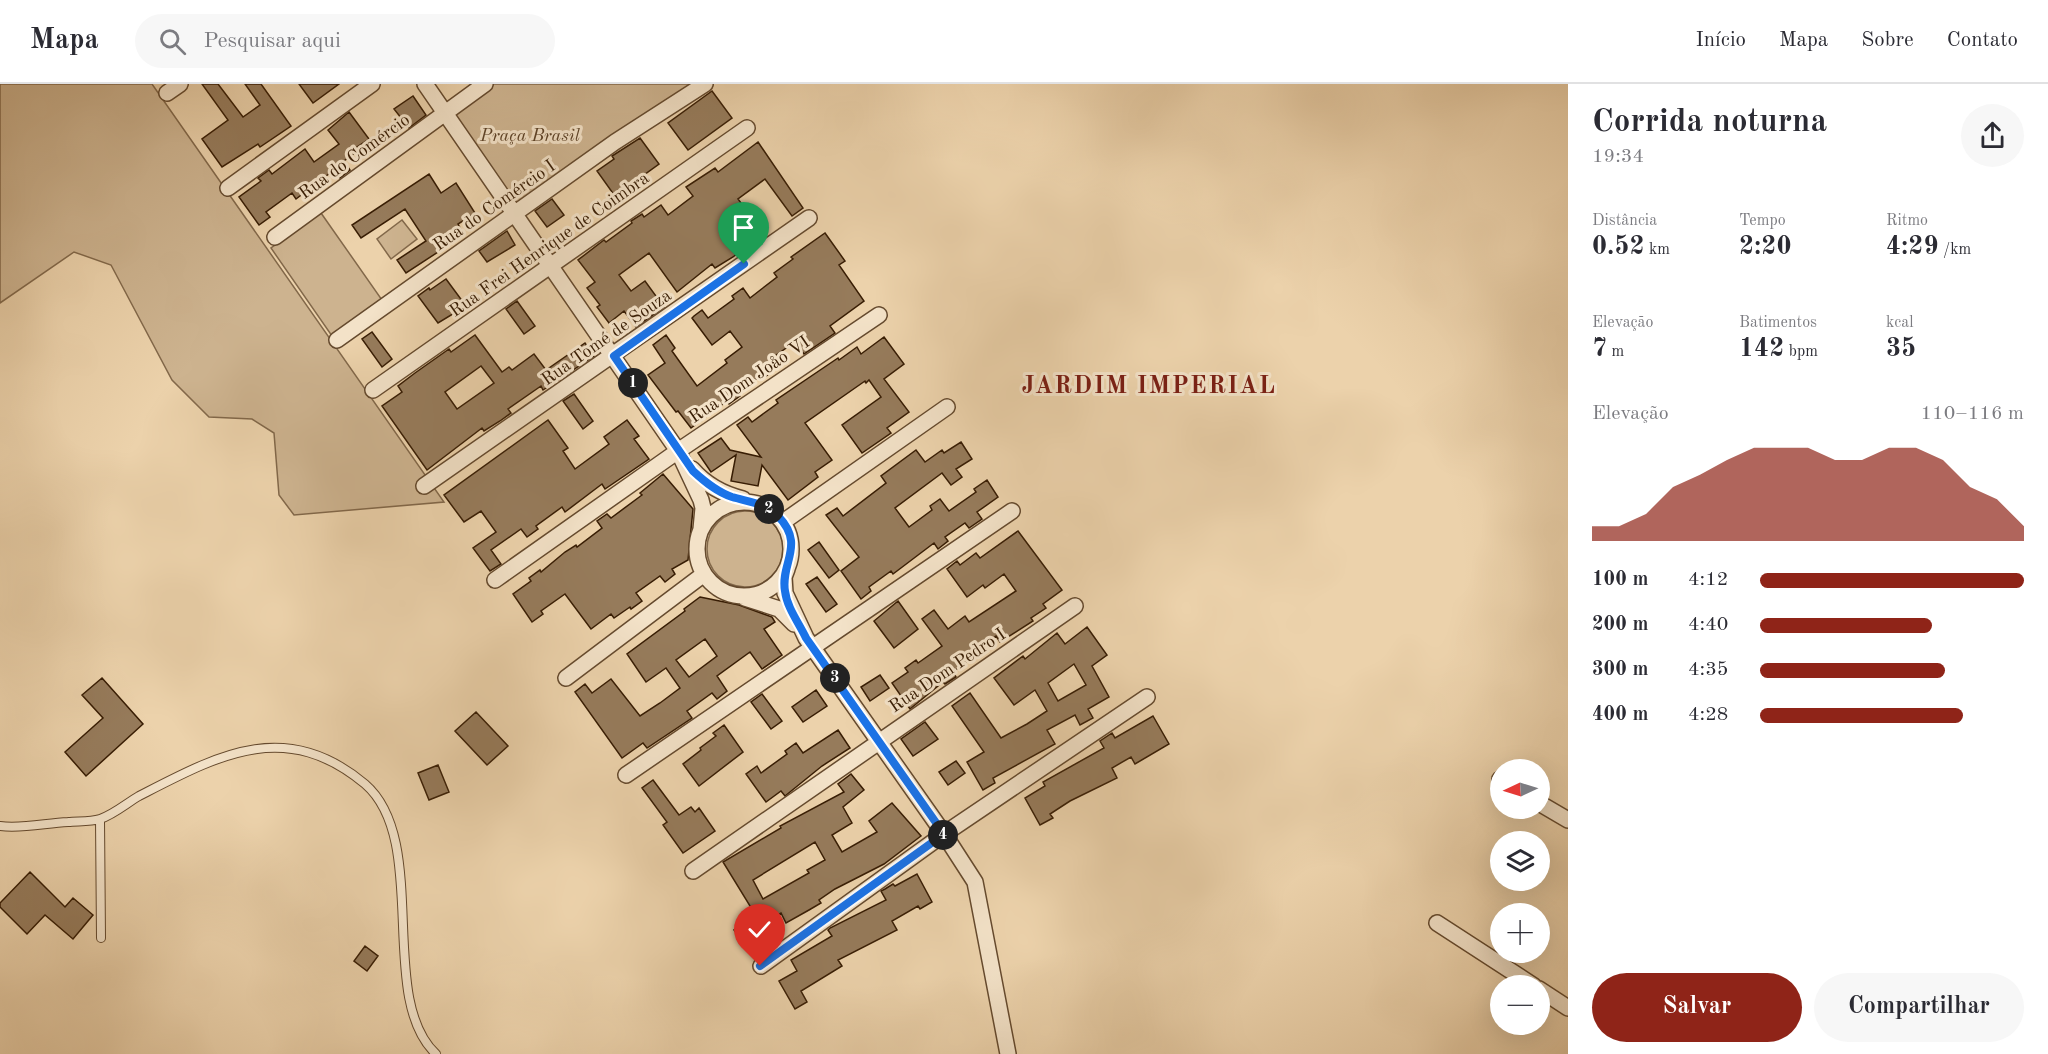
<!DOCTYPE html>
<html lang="pt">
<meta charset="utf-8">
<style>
:root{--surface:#fff;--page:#f7f7f7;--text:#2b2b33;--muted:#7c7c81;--line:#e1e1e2;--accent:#8f2418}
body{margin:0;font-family:"Old Standard TT",serif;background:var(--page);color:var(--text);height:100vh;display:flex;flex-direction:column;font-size:22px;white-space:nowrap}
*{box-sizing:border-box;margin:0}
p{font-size:20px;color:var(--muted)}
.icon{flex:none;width:33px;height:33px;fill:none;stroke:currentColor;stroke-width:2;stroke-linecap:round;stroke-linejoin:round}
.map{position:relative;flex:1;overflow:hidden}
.details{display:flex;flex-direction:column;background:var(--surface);width:480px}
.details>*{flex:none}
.needle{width:39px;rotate:266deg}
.fabs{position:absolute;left:1490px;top:675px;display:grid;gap:12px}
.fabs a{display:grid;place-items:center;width:60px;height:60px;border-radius:50%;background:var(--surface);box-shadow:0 6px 24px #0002;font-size:30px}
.pin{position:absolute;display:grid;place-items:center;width:51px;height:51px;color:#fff;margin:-62px -26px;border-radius:50% 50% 50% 0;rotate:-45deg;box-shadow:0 0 6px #0007}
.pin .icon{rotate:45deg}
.km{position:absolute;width:30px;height:30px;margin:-15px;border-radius:50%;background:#222;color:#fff;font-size:16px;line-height:30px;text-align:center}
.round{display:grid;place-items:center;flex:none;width:63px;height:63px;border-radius:32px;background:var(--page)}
.headline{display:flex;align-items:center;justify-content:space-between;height:102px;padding:0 24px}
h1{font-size:33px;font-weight:700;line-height:45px}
.metrics{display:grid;grid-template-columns:repeat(3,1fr);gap:9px;height:102px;padding:6px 24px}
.metrics div{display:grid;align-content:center}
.metrics b{font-size:26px;font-weight:700}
.metrics small{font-size:16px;font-weight:400}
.metrics p{font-size:16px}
.chart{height:168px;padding:12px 24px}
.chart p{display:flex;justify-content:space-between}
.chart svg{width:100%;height:108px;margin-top:6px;fill:var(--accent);opacity:.7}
.primary-button{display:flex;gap:12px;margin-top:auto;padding:12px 24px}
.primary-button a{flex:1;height:69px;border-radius:36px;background:var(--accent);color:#fff;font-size:24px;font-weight:700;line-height:69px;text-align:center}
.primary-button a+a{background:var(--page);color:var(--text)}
ul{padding:0 24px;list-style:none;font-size:20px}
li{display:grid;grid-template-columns:96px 72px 1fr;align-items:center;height:45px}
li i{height:15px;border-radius:8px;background:var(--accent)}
header{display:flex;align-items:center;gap:36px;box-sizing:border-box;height:84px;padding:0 30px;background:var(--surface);border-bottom:2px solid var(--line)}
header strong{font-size:28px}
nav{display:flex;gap:33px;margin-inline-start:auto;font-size:21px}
.search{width:420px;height:54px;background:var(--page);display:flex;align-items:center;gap:15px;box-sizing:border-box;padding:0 21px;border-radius:33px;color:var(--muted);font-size:22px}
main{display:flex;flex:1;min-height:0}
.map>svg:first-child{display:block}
.green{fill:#cdb38f;stroke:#82684a;stroke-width:1.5}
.building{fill:#967b5b;stroke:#381d04;stroke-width:1.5;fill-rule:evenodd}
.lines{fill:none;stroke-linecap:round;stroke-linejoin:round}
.service-casing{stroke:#654a2e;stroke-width:10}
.minor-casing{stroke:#654a2e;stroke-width:18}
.service{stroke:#f3e2c8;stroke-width:8}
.minor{stroke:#f3e2c8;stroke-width:15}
.route-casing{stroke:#fff;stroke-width:12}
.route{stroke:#1a73e8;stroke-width:8}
.labels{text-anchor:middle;stroke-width:6;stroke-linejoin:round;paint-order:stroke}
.park-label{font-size:18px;font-style:italic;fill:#5d4227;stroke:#f3e2c8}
.street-label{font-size:18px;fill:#381d04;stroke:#f3e2c8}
.district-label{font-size:24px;font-weight:bold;letter-spacing:1.5px;fill:#7a1f14;stroke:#f3e2c8}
</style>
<header>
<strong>Mapa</strong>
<div class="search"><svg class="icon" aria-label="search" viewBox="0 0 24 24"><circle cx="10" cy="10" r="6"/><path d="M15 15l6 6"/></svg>Pesquisar aqui</div>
<nav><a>Início</a><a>Mapa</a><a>Sobre</a><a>Contato</a></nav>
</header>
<main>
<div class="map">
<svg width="1568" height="970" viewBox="0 0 1568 970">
<rect width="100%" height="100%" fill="#ecd2ab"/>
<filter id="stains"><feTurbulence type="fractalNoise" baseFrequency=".00333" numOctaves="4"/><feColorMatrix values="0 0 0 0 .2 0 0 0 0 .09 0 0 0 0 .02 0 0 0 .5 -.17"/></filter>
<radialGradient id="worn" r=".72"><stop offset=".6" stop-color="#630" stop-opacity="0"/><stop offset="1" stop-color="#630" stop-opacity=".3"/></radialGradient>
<path class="green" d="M0,0H152L444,418L294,431L279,411L274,349L252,335L209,333L172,296L111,181L74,168L0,219Z
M491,0H695L519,123L451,29Z
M321,129L382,216L332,252L271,164Z
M402,136L417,155L391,175L377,155Z
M707 465a38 38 0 1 1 76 0a38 38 0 1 1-76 0Z"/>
<path class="building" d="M202,0H218L243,33L260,21L245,0H261L291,42L260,63L258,60L222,83L202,55L228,36Z
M299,0H339L313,19Z
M712,7L732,34L688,66L668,39Z
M413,12L426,31L409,44L394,25Z
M349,28L369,55L357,63L359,66L344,77L350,86L340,94L334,86L296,115L292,109L266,128L270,133L259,141L239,113L261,97L258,94L269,86L272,90L305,65L314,78L339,60L328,46Z
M640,54L659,80L626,104L628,107L617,115L597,87L614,75L612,72Z
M758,58L803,124L792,132L765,95L738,115L763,149L733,173L715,184L712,180L677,208L649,169L619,191L631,207L645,197L664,223L636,243L624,227L609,239L597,223L600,221L587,204L595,198L578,176L604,156L606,158L632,139L631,137L642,130L644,133L661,121L668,131L693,112L686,103L715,84L718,88Z
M429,90L441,109L456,99L475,129L458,140L464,151L406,189L397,176L426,157L405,125L361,154L352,141Z
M552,115L564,131L547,143L535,127Z
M507,147L515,161L487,178L479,167Z
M825,149L845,177L839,181L864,217L830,242L835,249L804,270L795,258L769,276L775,285L765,293L763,290L737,309L740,312L729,320L727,317L691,344L678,327L676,328L648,291L665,279L653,261L666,251L675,264L672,267L697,302L727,279L725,276L742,263L730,247L712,261L692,234L694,232L702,226L708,234L734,215L732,212L743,204L750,214L777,193L774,189L793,175L791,173Z
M446,195L466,222L438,239L418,212L429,204L430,206Z
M517,217L535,242L524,250L506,225Z
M372,248L392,275L382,283L362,255Z
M475,251L502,288L509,283L512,286L534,270L546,286L585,259L594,272L543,306L541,302L508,325L511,329L500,337L484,347L482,344L427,386L382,322L402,308L398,302L415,289L449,265L451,268ZM481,282L494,299L457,325L445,308Z
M884,253L904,280L884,295L909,328L887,344L891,349L862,369L842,341L881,313L869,296L866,299L865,297L805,339L832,376L815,388L818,393L788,416L762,381L758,402L731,397L736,371L711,388L698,369L721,354L730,366L761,373L737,341L748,333L752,338L778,319L776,316L838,274L839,276L857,263L861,270Z
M574,310L593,337L583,345L563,317Z
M548,336L568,364L563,367L575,385L609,360L604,353L627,336L639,352L634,355L649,375L605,405L602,400L565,428L562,423L536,442L538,445L527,453L521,445L491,466L501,480L490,487L473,464L496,448L481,427L464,438L444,411Z
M961,358L972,375L956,385L962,393L951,401L942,389L895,424L909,443L932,426L930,422L940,415L949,427L976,408L974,405L987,396L998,413L977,428L982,435L969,444L965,439L945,453L948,457L938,465L934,459L893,490L891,487L869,503L871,507L861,515L841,487L859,473L826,431L837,424L843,432L886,399L881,392L916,366L925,378L942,366L944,369Z
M663,390L693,425L688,476L672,485L675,490L665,498L660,492L636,509L642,517L631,525L630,523L614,534L611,530L591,545L565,510L541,527L543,530L532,538L513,510L531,497L529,494L540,486L541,488L565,468L576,461L577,463L602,444L597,437L607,430L611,434L642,411L640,409Z
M1018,447L1062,506L1043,520L1046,524L1031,534L1033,537L1000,558L996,552L970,571L972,574L953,588L956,593L945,600L943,598L910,625L892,599L908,588L905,584L916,576L918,579L942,562L922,535L934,526L948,545L965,532L969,538L1016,507L1004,490L985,504L983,501L967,513L947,485L957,477L960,481L976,469L980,474Z
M819,458L839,486L829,494L808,466Z
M817,493L837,520L826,528L806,500Z
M700,513L739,521L772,533L775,538L764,545L782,571L762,585L750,568L717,592L727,607L717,615L712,609L687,627L692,634L647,664L643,659L622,674L575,608L585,600L592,609L611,595L640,632L660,619L680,604L666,584L646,598L627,570L685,527L684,525ZM705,555L717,572L689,593L676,576Z
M898,517L918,545L894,564L874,537Z
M1087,543L1107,571L1092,582L1109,613L1088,625L1093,634L1080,641L1075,631L1047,646L1055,660L993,694L995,699L983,706L967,678L984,668L952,622L970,609L1001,654L1027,640L1047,627L1035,606L1014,621L994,594L1023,572L1025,575L1057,549L1065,560ZM1074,580L1086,601L1058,617L1048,599Z
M880,591L889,604L870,617L861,603Z
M102,594L143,640L86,692L65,668L103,634L82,611Z
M816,606L827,622L803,638L792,623Z
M762,610L782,637L771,645L751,618Z
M476,628L508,662L487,681L455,647Z
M1153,632L1169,660L1135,680L1131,673L1112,684L1117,694L1070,717L1050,730L1053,734L1040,741L1025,714L1045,702L1043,698L1104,664L1100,657L1112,649L1115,654Z
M925,638L938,655L913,672L901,655Z
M724,641L743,668L699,702L683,680L701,666L700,664L716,652L713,649Z
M838,646L850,664L822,682L785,712L781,707L766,718L746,690L757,682L761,689L787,670L785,667L796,659L803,669Z
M956,677L965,689L948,701L939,688Z
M438,681L449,708L429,716L418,689Z
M851,690L864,706L843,723L852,739L832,751L842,768L877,748L869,737L892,719L921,752L884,780L835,805L819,816L821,819L809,826L786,839L781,829L757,843L741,856L734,846L755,830L723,778L781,744L780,742L844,708L838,700ZM815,758L825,776L807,786L809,789L763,815L753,796Z
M653,696L679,731L691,723L695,728L699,724L715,747L683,769L663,741L667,738L642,704Z
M30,788L65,823L73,814L93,831L73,855L45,831L27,850L0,823V819Z
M917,790L932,818L920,825L918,822L892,837L897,846L838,876L842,882L801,907L807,918L795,925L779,897L797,887L791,876L832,852L828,846L830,844L886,816L881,807L885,805L893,800L895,802Z
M365,862L378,872L367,887L354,877Z"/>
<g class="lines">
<g class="service-casing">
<path id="service" d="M100,735L101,854
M0,742C22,745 46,739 68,738C78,737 90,738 100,735C113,731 127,719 139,712C217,672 285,633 365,700C431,757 376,914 436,970"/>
</g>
<g class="minor-casing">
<path id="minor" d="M425,0L678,367L701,416L703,424L701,445
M167,9L180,0
M228,104L372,0
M275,153L485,0
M337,256L615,58L705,0
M373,306L747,44
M692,385C706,401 722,410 743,415
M424,402L809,134
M697 465a47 47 0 1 1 94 0a47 47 0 1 1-94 0Z
M783,438L947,323
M787,485L784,493L785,509L806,554L944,750L975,798L1008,970
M495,496L678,367L879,231
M745,514L779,525L794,540
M566,594L704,490
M626,691L1012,427
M1500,695V696
M1539,719L1568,736
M693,787L1075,522
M1437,839L1534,902
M761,882L944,750L1147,613
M1539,905L1568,924"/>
</g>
<use href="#service" class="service"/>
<use href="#minor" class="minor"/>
</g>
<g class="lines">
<g class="route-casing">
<path id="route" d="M744,180L614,272L693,387C705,398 717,408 732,413C749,418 766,419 778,432C806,461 780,479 785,507C787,524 799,539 806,554L944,750L760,882"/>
</g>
<use href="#route" class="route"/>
</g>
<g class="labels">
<g class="park-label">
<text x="530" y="57">Praça Brasil</text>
</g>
<g class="street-label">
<text transform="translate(354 72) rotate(-36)" y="6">Rua do Comércio</text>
<text transform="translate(494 121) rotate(-35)" y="6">Rua do Comércio I</text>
<text transform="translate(549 160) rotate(-35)" y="6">Rua Frei Henrique de Coimbra</text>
<text transform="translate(606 253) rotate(-35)" y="6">Rua Tomé de Souza</text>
<text transform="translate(749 295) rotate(-34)" y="6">Rua Dom Joåo VI</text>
<text transform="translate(947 586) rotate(-34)" y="6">Rua Dom Pedro I</text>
</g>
<g class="district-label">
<text x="1149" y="309">JARDIM IMPERIAL</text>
</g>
</g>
<rect width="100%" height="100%" filter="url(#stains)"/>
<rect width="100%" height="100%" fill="url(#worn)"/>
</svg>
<div class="fabs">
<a><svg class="needle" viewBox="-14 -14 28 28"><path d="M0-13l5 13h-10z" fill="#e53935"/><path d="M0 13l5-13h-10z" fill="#7c7c81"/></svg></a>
<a><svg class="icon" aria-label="layers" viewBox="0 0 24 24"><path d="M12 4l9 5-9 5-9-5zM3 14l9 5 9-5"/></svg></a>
<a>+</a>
<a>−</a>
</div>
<div class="pin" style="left:744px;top:180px;background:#1e9e55"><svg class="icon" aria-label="arrive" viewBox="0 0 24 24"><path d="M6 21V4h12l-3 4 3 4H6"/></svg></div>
<div class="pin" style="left:760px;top:882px;background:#d93025"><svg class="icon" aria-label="check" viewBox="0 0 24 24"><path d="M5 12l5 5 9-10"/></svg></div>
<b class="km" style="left:633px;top:299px">1</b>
<b class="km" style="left:769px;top:425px">2</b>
<b class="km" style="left:835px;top:594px">3</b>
<b class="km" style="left:943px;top:751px">4</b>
</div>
<section class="details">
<div class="headline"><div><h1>Corrida noturna</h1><p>19:34</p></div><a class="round"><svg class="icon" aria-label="share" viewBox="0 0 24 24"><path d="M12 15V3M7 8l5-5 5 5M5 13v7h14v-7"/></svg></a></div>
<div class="metrics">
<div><p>Distância</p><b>0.52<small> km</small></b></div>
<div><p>Tempo</p><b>2:20</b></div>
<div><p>Ritmo</p><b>4:29<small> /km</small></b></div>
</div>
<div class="metrics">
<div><p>Elevação</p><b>7<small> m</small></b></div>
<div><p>Batimentos</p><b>142<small> bpm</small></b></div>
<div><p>kcal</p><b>35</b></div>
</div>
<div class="chart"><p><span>Elevação</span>110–116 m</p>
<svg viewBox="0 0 160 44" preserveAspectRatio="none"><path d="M0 44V38L10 38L20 33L30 22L40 17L50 11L60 6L70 6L80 6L90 11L100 11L110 6L120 6L130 11L140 22L150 27L160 38V44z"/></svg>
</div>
<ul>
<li><b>100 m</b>4:12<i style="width:100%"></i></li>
<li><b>200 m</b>4:40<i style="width:65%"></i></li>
<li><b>300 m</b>4:35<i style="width:70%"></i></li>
<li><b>400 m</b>4:28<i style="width:77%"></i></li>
</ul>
<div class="primary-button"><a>Salvar</a><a>Compartilhar</a></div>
</section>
</main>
